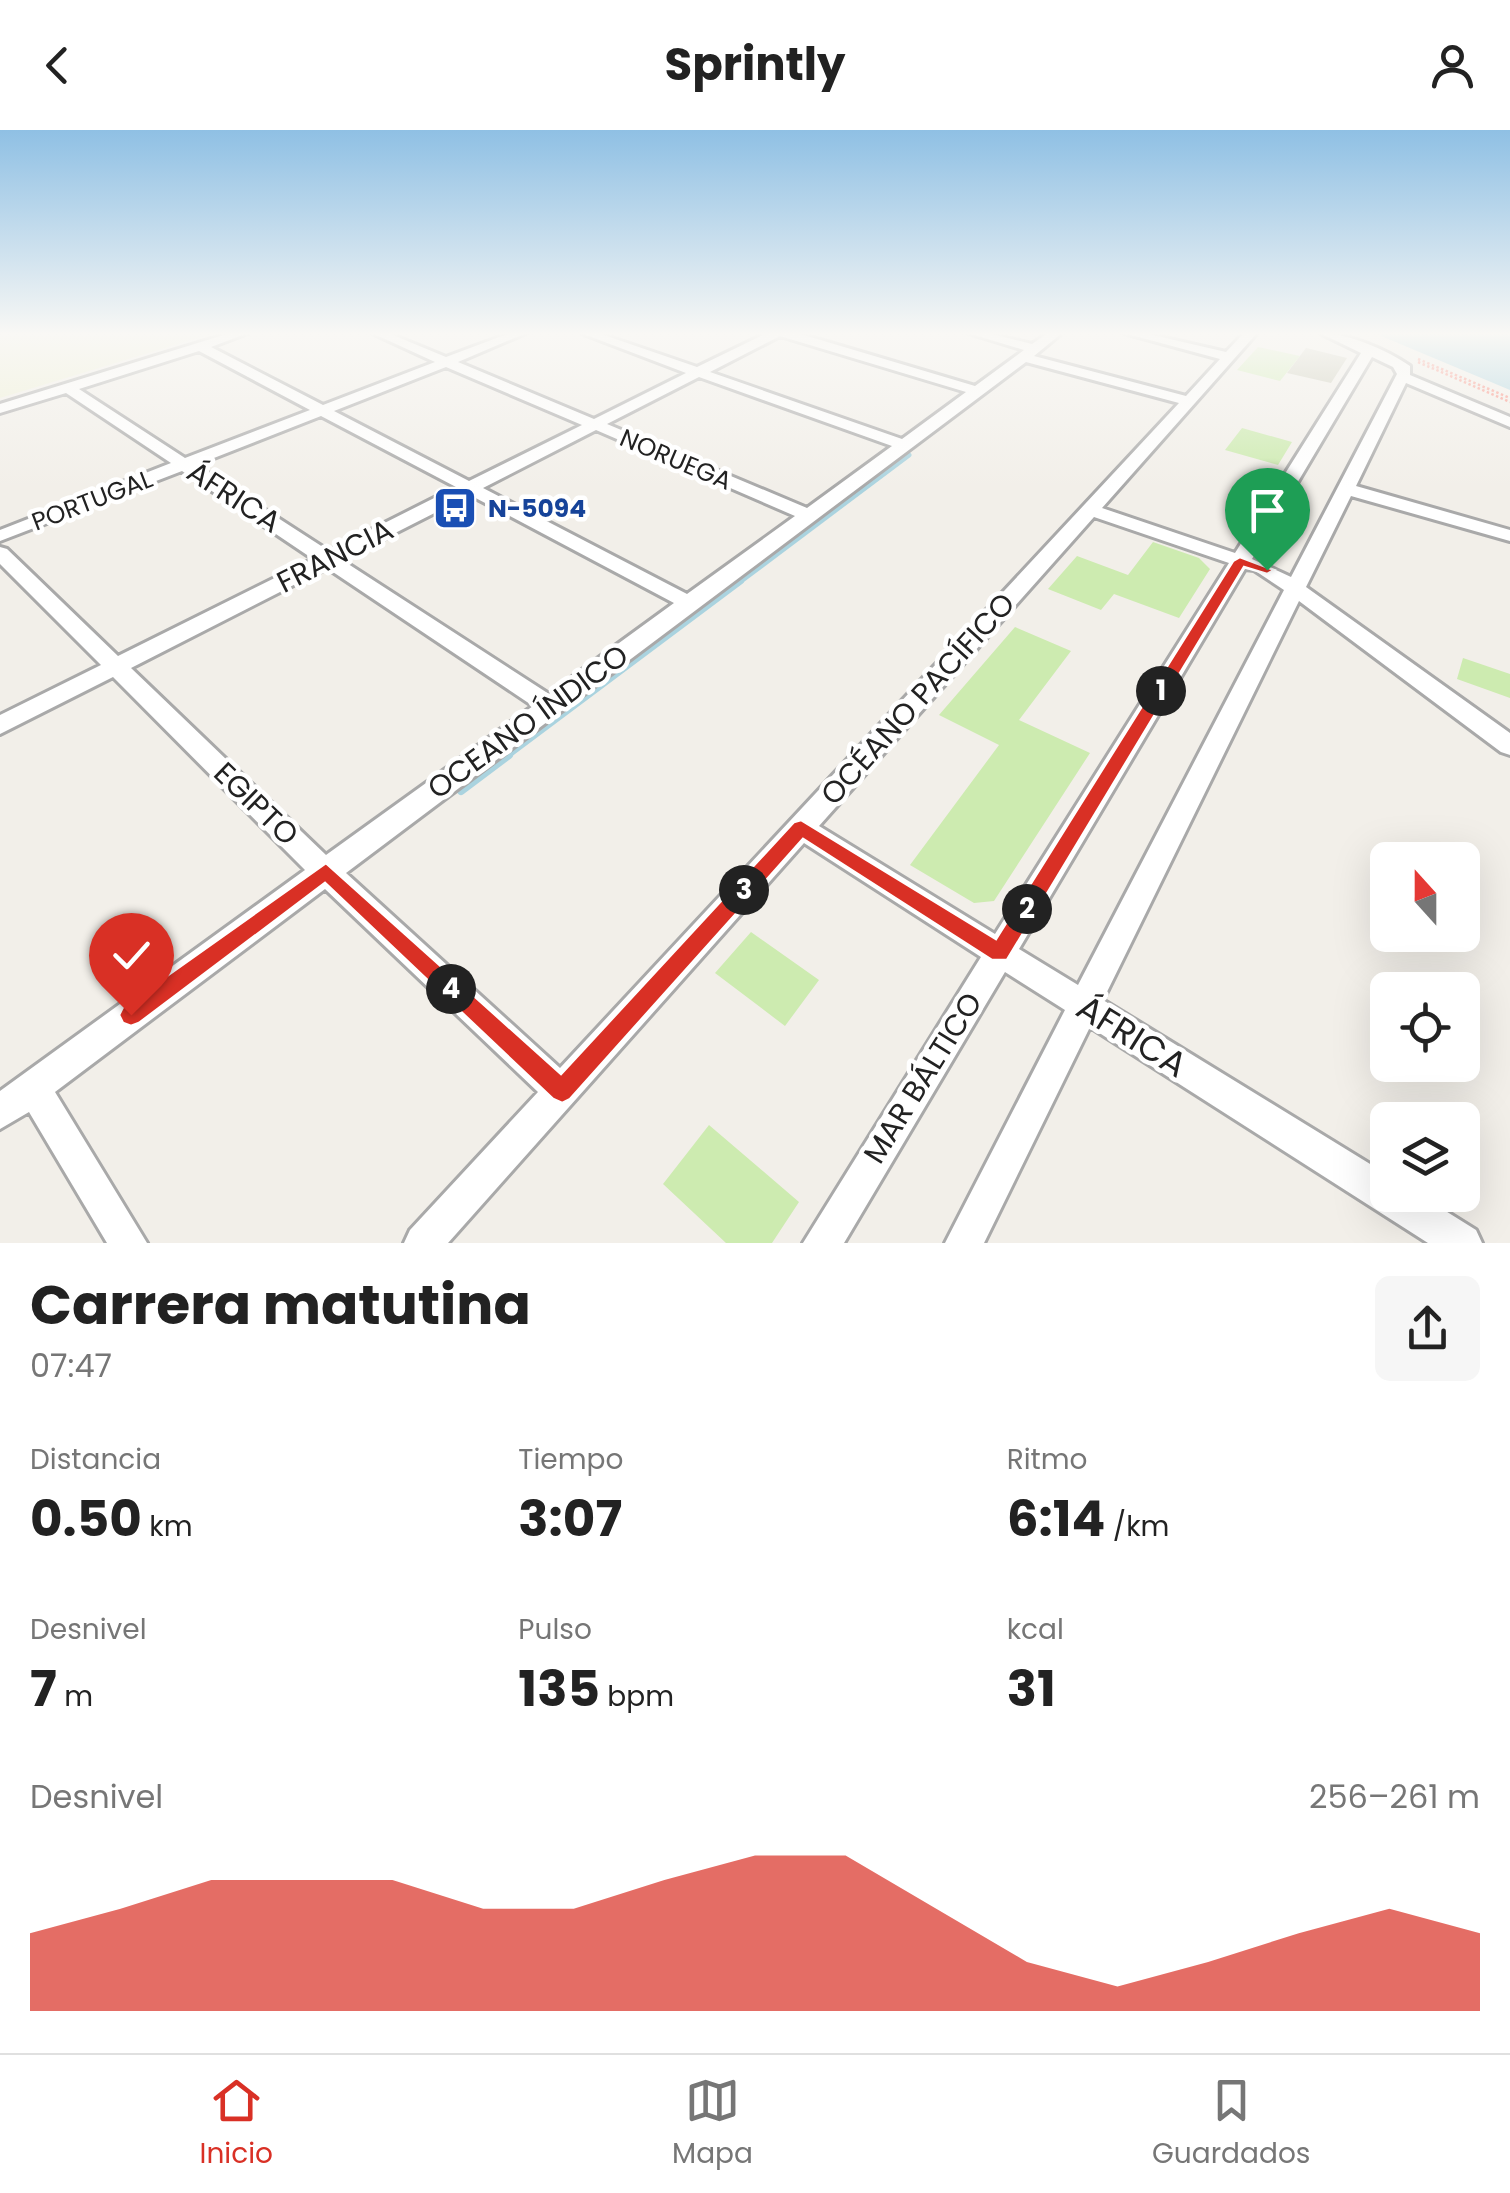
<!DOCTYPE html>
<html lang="es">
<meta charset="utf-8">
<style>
:root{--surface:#fff;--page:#f6f6f6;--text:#222;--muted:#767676;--line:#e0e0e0;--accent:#d93025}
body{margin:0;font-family:Poppins,sans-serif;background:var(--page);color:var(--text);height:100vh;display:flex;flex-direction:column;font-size:38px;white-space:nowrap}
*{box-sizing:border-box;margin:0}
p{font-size:32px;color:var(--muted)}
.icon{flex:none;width:55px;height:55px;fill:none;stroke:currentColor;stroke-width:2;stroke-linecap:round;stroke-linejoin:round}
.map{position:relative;height:1113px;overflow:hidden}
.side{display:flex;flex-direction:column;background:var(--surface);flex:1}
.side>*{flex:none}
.needle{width:65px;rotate:339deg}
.tools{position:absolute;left:1370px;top:712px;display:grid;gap:20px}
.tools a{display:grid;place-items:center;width:110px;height:110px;border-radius:15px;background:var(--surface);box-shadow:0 10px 40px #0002;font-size:50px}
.pin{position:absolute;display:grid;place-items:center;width:85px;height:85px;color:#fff;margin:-102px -42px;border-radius:50% 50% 50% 0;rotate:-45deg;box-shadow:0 0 10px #0007}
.pin .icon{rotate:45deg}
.km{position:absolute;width:50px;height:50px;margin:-25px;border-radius:50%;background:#222;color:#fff;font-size:28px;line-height:50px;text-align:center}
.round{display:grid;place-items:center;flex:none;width:105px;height:105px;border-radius:15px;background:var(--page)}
.summary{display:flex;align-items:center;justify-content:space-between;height:170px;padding:0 30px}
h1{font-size:55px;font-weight:700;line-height:75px}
.stats{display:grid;grid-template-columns:repeat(3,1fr);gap:15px;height:170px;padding:10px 30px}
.stats div{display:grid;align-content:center}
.stats b{font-size:50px;font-weight:700}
.stats small{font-size:28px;font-weight:400}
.stats p{font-size:28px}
.chart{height:280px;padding:20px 30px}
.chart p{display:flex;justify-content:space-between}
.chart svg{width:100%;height:180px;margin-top:10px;fill:var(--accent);opacity:.7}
header{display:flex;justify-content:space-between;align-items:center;height:130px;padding:0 30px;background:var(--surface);font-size:45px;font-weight:700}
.tab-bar{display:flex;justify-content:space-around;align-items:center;height:140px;border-top:2px solid var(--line);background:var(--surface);font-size:28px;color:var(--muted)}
.tab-bar a{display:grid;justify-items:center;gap:5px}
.tab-bar .on{color:var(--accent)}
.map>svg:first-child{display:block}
.construction{fill:#c7c7b4}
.farmland{fill:#eef0d5}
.grass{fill:#cdebb0}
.water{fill:#aad3df}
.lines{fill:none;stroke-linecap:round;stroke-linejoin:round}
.stream-far3{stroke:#aad3df;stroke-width:4}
.stream-far2{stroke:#aad3df;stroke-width:5}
.stream-far1{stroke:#aad3df;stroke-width:6}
.stream{stroke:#aad3df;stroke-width:8}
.minor-casing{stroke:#a9a9a9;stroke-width:6}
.path{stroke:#fa8072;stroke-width:2.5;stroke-dasharray:2.5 2.5;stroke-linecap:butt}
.minor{fill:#fff;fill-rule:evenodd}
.route{fill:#d93025;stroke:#fff;stroke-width:2.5}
.labels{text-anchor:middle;stroke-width:9;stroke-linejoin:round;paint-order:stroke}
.far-street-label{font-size:25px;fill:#222;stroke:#fff}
.far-transit-label{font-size:25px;font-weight:bold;fill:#164399;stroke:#fff;text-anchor:start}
.street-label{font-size:30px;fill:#222;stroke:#fff}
.near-street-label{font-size:35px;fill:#222;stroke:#fff}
</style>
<header><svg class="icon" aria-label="back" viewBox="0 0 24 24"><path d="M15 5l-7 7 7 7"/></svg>Sprintly<svg class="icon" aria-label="person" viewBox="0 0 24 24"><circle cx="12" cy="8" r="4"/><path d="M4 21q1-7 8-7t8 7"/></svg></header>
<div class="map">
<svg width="1510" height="1113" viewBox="0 0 1510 1113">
<rect width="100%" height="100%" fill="#f2efe9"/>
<path class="construction" d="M1306,218L1347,228L1331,253L1287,243Z"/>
<path class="farmland" d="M0,203H214L0,268Z"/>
<path class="grass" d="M1258,217L1300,226L1280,251L1237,240Z
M1242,298L1292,312L1278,335L1225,320Z
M1153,412L1199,428L1210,439L1179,488L1114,464L1101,480L1048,459L1077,426L1128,445Z
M1015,497L1071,521L1019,590L1090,623L994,771L974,773L910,735L999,615L939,585Z
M1463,528L1510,544V568L1457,549Z
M751,802L819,850L785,896L715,843Z
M709,995L799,1072L772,1113H726L663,1054Z"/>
<path class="water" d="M1374,203H1510V260Z"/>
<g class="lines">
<path class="stream-far3" d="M197,213L231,203"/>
<path class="stream-far2" d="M737,454L909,325"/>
<path class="stream-far1" d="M506,627L741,451"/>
<path class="stream" d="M461,661L509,625"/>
<g class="minor-casing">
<path id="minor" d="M230,203H248L211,217L323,275L435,232L372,203H388L446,227L510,203H526L458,232L594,289L686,243L581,203H598L697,237L767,203H797L975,256L1024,220L968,203H987L1032,214L1048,203H1062L1034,226L1186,266L1220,229L1124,203H1144L1226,222L1244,203H1257L1102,378L1235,423L1361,223L1320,203C1348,203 1387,220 1410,236V245L1510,287V297L1406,253L1356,356L1510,400V411L1351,366L1306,457L1510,603V625L1501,622L1299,471L1103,870L1388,1045V1065H1420L1476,1100L1482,1113H1428L1090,897L984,1113H945L1065,880L1005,842L844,1113H803L981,827L804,713L448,1113H404L410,1100L538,962L325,759L55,962L147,1113H107L29,982L0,999V961L305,740L113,547L0,604V585L101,535L0,434V417L7,419L118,526L313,429L182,341L0,411V400L171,333L66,263L0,283V274ZM780,206L966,262L902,309L710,242ZM199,221L310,280L185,328L79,259ZM1372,227L1393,237L1397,244L1291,447L1252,429ZM1026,232L1179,273L560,938L346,743ZM446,237L582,295L469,351L334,281ZM699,247L892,316L807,378L607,294ZM321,286L456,357L329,421L196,335ZM596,300L795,386L687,464L483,358ZM470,365L674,473L549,564L342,430ZM1094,387L1229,433L995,804L819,696ZM327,438L533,576L326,725L131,538ZM1245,439L1254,440L1284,460L1078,855L1019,819Z"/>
</g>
<path class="path" d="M1418,229L1510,268
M1418,232L1510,272"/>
<use href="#minor" class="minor"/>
</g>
<linearGradient id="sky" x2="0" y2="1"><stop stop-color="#8fc0e4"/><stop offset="0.57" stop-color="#f9f8f5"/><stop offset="1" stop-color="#f9f8f5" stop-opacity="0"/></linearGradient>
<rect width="1510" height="358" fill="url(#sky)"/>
<path class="route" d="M1240,427L1274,440L1267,444L1244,437L1007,830H992L803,709L570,969L562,973L553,969L325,753L139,893L131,896L123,893L119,885L123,877L326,733L561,944L794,692L801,690L996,809L1233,431Z"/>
<defs>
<g id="bus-square" transform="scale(2.25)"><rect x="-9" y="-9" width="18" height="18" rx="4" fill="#1a4fb4" stroke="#fff"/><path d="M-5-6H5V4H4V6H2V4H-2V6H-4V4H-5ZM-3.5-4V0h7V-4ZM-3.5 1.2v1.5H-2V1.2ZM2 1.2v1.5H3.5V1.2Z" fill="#fff"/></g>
</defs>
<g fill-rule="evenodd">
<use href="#bus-square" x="455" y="378"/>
</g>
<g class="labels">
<g class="far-street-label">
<text transform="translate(676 329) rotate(23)" y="9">NORUEGA</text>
<text transform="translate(92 370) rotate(-21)" y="9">PORTUGAL</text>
</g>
<g class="far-transit-label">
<text x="488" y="387">N-5094</text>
</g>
<g class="street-label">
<text transform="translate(234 367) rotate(33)" y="10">ÁFRICA</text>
<text transform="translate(335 426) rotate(-27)" y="10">FRANCIA</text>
<text transform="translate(918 569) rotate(-48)" y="10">OCÉANO PACÍFICO</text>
<text transform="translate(528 592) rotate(-36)" y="10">OCEANO ÍNDICO</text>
<text transform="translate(256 674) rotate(44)" y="10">EGIPTO</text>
<text transform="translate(923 948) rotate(-58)" y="10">MAR BÁLTICO</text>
</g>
<g class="near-street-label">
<text transform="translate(1132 906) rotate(32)" y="12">ÁFRICA</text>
</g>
</g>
</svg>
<div class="tools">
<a><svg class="needle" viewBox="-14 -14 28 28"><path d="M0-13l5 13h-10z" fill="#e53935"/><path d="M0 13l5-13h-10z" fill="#767676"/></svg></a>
<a><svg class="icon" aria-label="locate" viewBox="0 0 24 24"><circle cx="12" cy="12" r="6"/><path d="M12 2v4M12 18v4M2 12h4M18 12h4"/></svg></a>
<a><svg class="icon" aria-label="layers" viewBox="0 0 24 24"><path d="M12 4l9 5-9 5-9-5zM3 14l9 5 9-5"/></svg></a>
</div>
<div class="pin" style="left:1267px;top:440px;background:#1e9e55"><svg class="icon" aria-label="arrive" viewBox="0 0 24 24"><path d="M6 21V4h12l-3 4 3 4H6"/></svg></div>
<div class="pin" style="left:131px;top:885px;background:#d93025"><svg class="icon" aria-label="check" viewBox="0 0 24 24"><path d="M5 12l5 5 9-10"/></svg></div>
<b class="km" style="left:1161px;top:561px">1</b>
<b class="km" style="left:1027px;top:779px">2</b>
<b class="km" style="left:744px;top:760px">3</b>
<b class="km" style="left:451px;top:859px">4</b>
</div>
<section class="side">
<div class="summary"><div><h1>Carrera matutina</h1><p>07:47</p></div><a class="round"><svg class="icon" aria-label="share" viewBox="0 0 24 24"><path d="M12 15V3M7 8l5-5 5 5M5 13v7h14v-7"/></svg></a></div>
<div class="stats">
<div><p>Distancia</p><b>0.50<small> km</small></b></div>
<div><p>Tiempo</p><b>3:07</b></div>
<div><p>Ritmo</p><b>6:14<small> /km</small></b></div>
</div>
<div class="stats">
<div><p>Desnivel</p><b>7<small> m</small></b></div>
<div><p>Pulso</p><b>135<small> bpm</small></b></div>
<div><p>kcal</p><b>31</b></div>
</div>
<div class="chart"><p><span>Desnivel</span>256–261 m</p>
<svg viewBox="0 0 160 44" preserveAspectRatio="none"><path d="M0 44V25L10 19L20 12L30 12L40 12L50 19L60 19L70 12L80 6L90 6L100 19L110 32L120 38L130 32L140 25L150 19L160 25V44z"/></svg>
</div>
</section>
<nav class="tab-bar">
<a class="on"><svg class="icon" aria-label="home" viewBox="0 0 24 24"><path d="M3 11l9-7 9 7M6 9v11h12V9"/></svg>Inicio</a>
<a><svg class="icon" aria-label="map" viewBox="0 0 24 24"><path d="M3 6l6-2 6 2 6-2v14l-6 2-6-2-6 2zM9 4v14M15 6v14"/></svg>Mapa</a>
<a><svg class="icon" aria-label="saved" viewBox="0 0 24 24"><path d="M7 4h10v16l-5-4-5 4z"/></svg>Guardados</a>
</nav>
